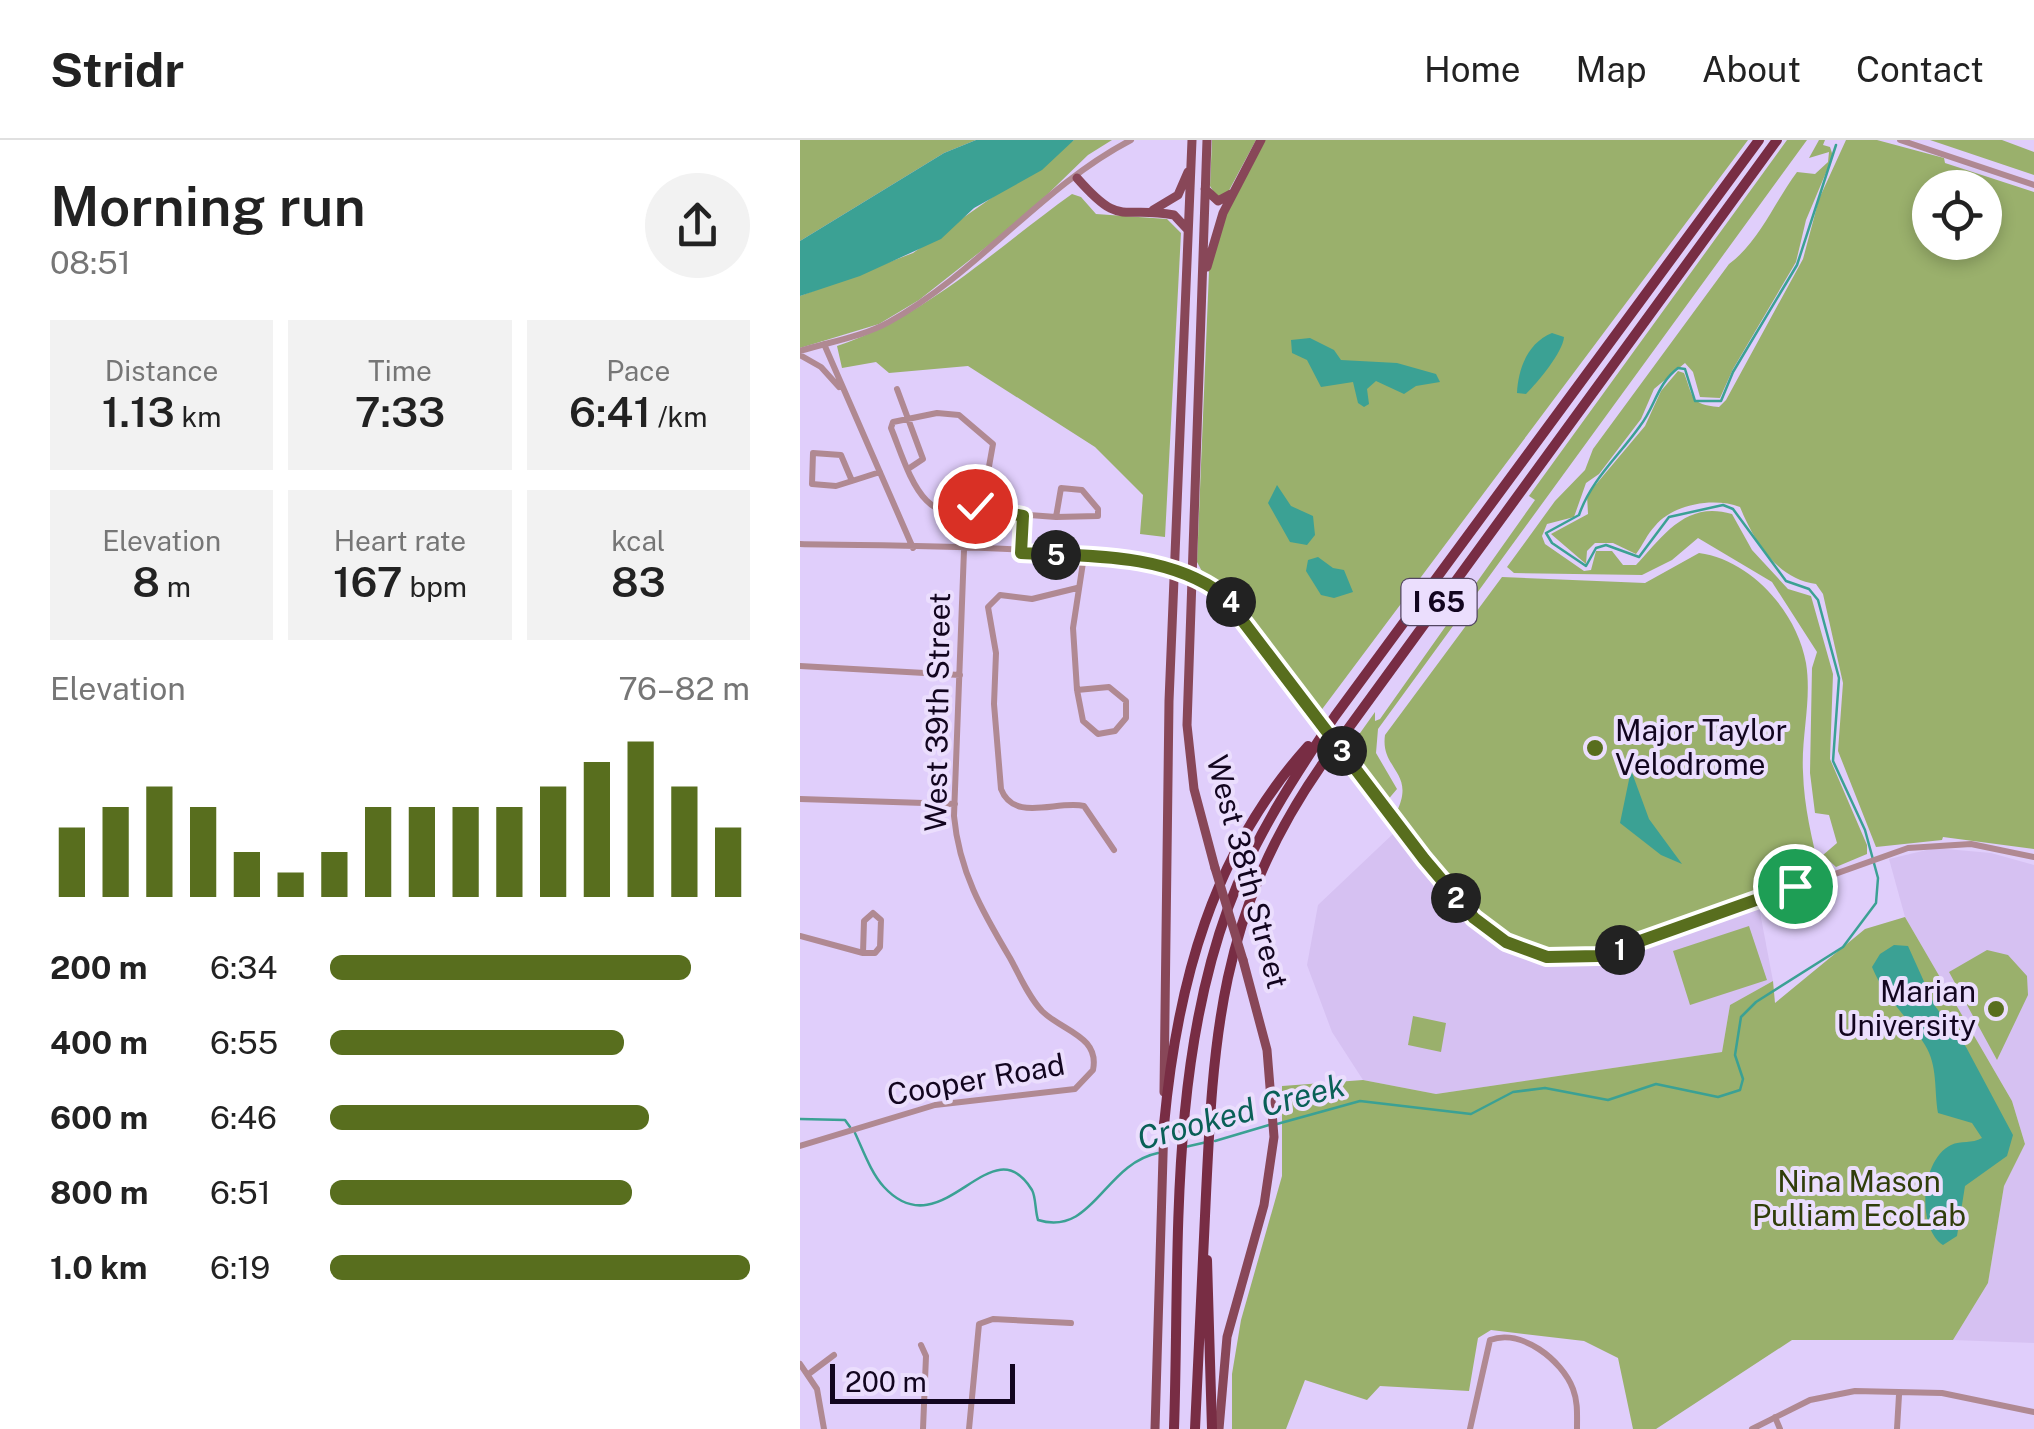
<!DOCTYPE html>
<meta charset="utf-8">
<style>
:root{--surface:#fff;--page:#f2f2f2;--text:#222;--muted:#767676;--line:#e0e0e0;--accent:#586e1e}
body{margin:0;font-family:"Public Sans",sans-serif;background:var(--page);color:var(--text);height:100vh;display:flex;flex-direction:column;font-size:38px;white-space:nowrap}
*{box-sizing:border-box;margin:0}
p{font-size:32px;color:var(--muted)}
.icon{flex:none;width:55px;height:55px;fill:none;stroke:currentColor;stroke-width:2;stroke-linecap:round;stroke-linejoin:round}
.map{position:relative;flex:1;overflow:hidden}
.sheet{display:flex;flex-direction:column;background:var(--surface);width:800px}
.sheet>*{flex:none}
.controls{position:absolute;left:1112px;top:30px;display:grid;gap:20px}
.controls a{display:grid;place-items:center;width:90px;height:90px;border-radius:50%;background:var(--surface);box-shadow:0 5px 15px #0003;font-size:50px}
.scale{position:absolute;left:30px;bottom:25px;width:185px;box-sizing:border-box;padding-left:10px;border:5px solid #12051f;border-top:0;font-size:28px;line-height:35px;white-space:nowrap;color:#12051f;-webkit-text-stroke:8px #ebdefd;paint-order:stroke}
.pin{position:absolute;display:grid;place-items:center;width:85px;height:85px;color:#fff;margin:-42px;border:5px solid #fff;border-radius:50%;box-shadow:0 2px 10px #0007}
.km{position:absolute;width:50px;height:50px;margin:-25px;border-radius:50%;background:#222;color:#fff;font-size:28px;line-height:50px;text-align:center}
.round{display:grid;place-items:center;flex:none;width:105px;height:105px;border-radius:52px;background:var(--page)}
.overview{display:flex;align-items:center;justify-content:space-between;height:170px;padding:0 50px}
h1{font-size:55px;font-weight:600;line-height:75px}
.stats{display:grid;grid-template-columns:repeat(3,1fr);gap:15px;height:170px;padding:10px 50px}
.stats div{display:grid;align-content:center;border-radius:0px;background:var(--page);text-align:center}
.stats b{font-size:42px;font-weight:600}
.stats small{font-size:28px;font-weight:400}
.stats p{font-size:28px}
.chart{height:280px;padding:20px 50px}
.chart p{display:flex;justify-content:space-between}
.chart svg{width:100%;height:180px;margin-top:10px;stroke:var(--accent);stroke-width:6}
ul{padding:0 50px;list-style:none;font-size:32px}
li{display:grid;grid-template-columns:160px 120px 1fr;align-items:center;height:75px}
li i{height:25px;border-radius:12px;background:var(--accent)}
header{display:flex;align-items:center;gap:60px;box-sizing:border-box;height:140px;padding:0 50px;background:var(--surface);border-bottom:2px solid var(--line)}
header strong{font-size:48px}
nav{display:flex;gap:55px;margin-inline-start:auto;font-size:35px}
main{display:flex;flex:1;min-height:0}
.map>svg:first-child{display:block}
.built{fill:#d6c1f2}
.green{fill:#9ab06c;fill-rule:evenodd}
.water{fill:#3ba194}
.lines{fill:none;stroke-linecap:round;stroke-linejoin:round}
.stream{stroke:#3ba194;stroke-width:2.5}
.minor{stroke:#b08992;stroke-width:6}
.major{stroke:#884758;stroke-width:9}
.highway{stroke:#782d44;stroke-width:10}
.minor-bridge{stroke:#b08992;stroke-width:6}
.major-bridge{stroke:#884758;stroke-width:9}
.route-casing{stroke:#fff;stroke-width:20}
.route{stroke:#586e1e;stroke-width:12}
.poi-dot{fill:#586e1e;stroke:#ebdefd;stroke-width:4}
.labels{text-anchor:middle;stroke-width:8;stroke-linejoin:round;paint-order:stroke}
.shield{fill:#ebdefd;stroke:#534662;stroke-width:2.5}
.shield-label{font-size:28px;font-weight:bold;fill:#12051f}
.street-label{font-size:30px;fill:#12051f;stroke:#ebdefd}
.poi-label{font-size:30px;fill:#12051f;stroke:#ebdefd;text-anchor:start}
.park-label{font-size:30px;fill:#303e0a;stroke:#ebdefd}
.water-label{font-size:32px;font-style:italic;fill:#0a6057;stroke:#ebdefd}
</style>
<header>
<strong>Stridr</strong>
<nav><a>Home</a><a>Map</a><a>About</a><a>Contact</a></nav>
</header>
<main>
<section class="sheet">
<div class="overview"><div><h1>Morning run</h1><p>08:51</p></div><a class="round"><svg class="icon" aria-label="share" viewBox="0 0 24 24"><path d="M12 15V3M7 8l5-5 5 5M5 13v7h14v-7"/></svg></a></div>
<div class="stats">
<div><p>Distance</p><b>1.13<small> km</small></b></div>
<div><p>Time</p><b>7:33</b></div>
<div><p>Pace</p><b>6:41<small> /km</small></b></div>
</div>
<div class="stats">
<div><p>Elevation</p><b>8<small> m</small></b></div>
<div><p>Heart rate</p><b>167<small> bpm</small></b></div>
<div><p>kcal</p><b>83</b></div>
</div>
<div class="chart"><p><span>Elevation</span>76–82 m</p>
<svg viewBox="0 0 160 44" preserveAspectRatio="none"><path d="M5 44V27M15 44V22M25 44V17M35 44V22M45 44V33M55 44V38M65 44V33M75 44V22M85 44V22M95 44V22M105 44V22M115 44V17M125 44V11M135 44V6M145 44V17M155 44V27"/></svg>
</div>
<ul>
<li><b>200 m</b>6:34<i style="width:86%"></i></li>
<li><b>400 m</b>6:55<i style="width:70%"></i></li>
<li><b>600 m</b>6:46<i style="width:76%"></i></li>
<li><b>800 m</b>6:51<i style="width:72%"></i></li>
<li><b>1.0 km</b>6:19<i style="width:100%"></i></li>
</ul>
</section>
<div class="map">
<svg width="1234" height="1289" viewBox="0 0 1234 1289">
<rect width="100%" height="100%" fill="#e0cefb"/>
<path class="built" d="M595,692L671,783L726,819L775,825L803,820L959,767L973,841L930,865L922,912L636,954L563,940L532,892L507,825L518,765Z
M1135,708L1191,713L1234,725V1203L1153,1200L1188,1143L1204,1045L1225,1004L1212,961L1105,777L1089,719Z"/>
<path class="green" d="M0,0H176L144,13L0,101Z
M274,0H312L288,15L223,78L119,160L79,184L0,208V156L113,113Z
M412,0H456L426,56L417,57L410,46Z
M465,0H948L520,572L440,461L405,437L397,422L409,131L425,73Z
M987,0H1007L578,589L576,613L597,649L586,662L548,610L575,572V581L580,579L735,360L729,356Z
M1019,0H1025L1023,5L1030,7L1033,16L1006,80L996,122L933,229L920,258L900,257L893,232L885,223L854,249L841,279L799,334L786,343L774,377L747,384L742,396L745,404L784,431L791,430L796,411H812L823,425H836C863,396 886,360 932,374L952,410L988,449L1011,456L1033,534L1030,619L1067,705V714L1036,727L1023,715L1037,703L1029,675L1015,673L1010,633L1012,528L1017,512L972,442L898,398L872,420L842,435L714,433L707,427L755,361L785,330L793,309L929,124C959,102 974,63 997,32L1015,34L1028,22L1029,12L1009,18Z
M1046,0H1077L1144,18L1145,23L1234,52V709L1143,697L1142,700L1076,707L1038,611L1043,543L1023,454L1016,444C977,439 954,401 940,367C914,357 873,364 855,386C847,394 843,405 836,414L813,403H795L787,411L786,424L751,394L788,374L787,355L845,286L861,251L878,231L884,233C894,258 889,264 919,267L926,260L1003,119L1019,59ZM1130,48H1185V102H1130Z
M1130,0H1202L1234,12V35Z
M272,54L281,57L296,74L367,79L381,93L365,397L340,394L343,355L295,307L168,226L89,233L76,222L42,228L37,206C127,176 195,109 272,54Z
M899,413C951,420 997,472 1006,523C1012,560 1001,596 1003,632C1004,667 1012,699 1020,732C951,757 845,808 774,812C743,814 706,800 683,779C650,749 624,708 596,673C617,632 580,630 585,595L702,437L845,443Z
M1105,777L1212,961L1225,1004L1204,1046L1188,1143L1153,1200H992L856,1289H833L818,1218L784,1201L691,1190L678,1198L669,1251L580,1246L567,1260L505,1240L486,1289H432V1234L441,1180L482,1036V946L563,940L636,954L922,912L930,865L973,841L975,863L1065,789Z
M949,786L967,840L890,865L873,811Z
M1187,810L1208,815L1227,836L1228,855L1197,920L1149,832Z
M613,876L646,883L641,912L608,905Z"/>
<path class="water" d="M176,0H274L242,30L174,68L141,99L60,136L0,156V101L144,13Z
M752,193L764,197C763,212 738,242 726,254L717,253C718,230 727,203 752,193Z
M510,198L534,210L541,220L597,223L636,234L640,242L616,246L604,254L576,241L567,249L569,264L564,267L558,263L553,242L521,247L507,220L492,213L491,200Z
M477,345L491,366L513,376L515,395L507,405L490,402L468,363Z
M518,417L533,428L544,430L553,452L534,458L521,455L506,431L508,420Z
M831,630L849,679L882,724L861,715L820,683Z
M1094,805L1108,806L1135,866L1166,907L1213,995L1207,1016L1165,1046L1157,1096L1143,1105C1116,1087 1121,1019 1151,1005C1161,1000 1172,1004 1182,998L1172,983L1138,973C1134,950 1138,926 1125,905C1109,878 1084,857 1072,827L1080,814Z"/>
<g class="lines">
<path class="stream" d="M0,979L45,980L50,987
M477,984L560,961L671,974L713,952L745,948L808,960L856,944L918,957L940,950L943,939L935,915L941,877L956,862L1043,807L1076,763L1078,738L1065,690L1033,621L1039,538L1018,460L1009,449L986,441L933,369L923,365L869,377L839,417L806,405L796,408L786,426L752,403L746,393L779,375C791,340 818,317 840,286C855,267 857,244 878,228L885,229L895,261H921L933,232L997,125L1036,5
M55,993C63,1010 71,1033 84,1047C143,1111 191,982 232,1050C236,1057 235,1071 238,1080C293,1097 304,1024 358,1013
M415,1001L469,985
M385,1007L407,1002"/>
<path class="minor" d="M1100,0L1234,45
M24,204L113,408
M0,211C29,202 62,197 89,182C178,133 242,46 331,0
M0,215L21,227L39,247
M97,249L123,319L108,329
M137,273L159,275L193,304L183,360C124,400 108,329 91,288L93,282Z
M13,313L41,315L52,341L36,346L12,344Z
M52,341L80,332
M261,348L282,350L298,369V376L256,377Z
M183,360L204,373L256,377
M0,404C93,407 345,400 415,449C449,472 472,516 496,549
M221,413L223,376
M277,448L232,459L200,455L188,467L196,513L194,564L201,649C214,683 257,660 284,666L314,710
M0,526L160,535
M309,547L326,561V578L315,591L298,594L283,581L277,550Z
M277,550L273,488L284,416
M554,627L674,778L714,806L755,818L810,814L1108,708L1171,704L1234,717
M0,659L155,664
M73,773L81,780L80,807L75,813H63L64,781Z
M0,796L63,813
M0,1006L135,965L275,949L293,930C300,896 262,891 242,871C228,856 220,836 210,818C182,771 159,731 154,676L164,410
M121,1205L126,1216L123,1289
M0,1224L17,1249L24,1289
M10,1233L34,1215
M975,1277L980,1289
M169,1289L179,1184L193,1179L271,1183
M670,1289L690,1200C721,1188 762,1220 773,1249C778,1262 777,1275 777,1289
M952,1289L1010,1260L1055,1251L1142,1253L1234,1272
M1097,1289L1099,1255"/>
<path class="major" d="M407,0L387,585L394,649L415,728
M277,38C322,89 319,65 374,75L388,90
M405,49L418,61L431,54
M353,70L378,55L388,32
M407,127L423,73L461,0
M364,952L369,561L392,0
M355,1289L364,982
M419,1289L427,1197L464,1065L474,997L467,910L443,820"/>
<path class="highway" d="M364,985C377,844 412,713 508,606
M407,1120L412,1289
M374,1289C380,1117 368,932 428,768C454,698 494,637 535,576L959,0
M395,1289C398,1218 402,1147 405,1076C413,902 417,776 521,626L977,0"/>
<path class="minor-bridge" d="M496,549L554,627"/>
<path class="major-bridge" d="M415,728L443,820"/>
</g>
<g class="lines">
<g class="route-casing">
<path id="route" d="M175,366L183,360L198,371L223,376L221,413C287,416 368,413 423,455L624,719L674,778L706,802L747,817L798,816L995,746"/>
</g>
<use href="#route" class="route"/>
</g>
<g class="poi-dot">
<circle cx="795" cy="608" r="10"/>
<circle cx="1196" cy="869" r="10"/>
</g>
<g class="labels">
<rect class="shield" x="601.5" y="439" width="75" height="46" rx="8"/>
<g class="shield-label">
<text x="639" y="472">I 65</text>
</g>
<g class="street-label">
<text transform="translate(138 572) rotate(-89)" y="10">West 39th Street</text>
<text transform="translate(447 732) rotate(75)" y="10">West 38th Street</text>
<text transform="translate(176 940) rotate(-10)" y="10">Cooper Road</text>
</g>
<g class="poi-label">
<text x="815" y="601">Major Taylor<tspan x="815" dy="34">Velodrome</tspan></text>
<text x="1176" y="862" text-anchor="end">Marian<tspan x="1176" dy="34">University</tspan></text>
</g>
<g class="park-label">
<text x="1059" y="1052">Nina Mason<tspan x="1059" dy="34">Pulliam EcoLab</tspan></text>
</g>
<g class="water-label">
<text transform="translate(441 972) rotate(-15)" y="11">Crooked Creek</text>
</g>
</g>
</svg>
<div class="controls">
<a><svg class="icon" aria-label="locate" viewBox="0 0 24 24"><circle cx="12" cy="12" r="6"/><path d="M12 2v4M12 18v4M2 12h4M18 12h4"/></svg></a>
</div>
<div class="scale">200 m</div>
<div class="pin" style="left:995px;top:746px;background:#1e9e55"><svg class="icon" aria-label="arrive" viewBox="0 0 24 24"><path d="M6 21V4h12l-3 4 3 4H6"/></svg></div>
<div class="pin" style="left:175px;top:366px;background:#d93025"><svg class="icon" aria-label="check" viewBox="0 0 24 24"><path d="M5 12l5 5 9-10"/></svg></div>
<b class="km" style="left:820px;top:810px">1</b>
<b class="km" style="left:656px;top:758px">2</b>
<b class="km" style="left:542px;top:611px">3</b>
<b class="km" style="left:431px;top:462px">4</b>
<b class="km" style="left:256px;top:415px">5</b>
</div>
</main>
